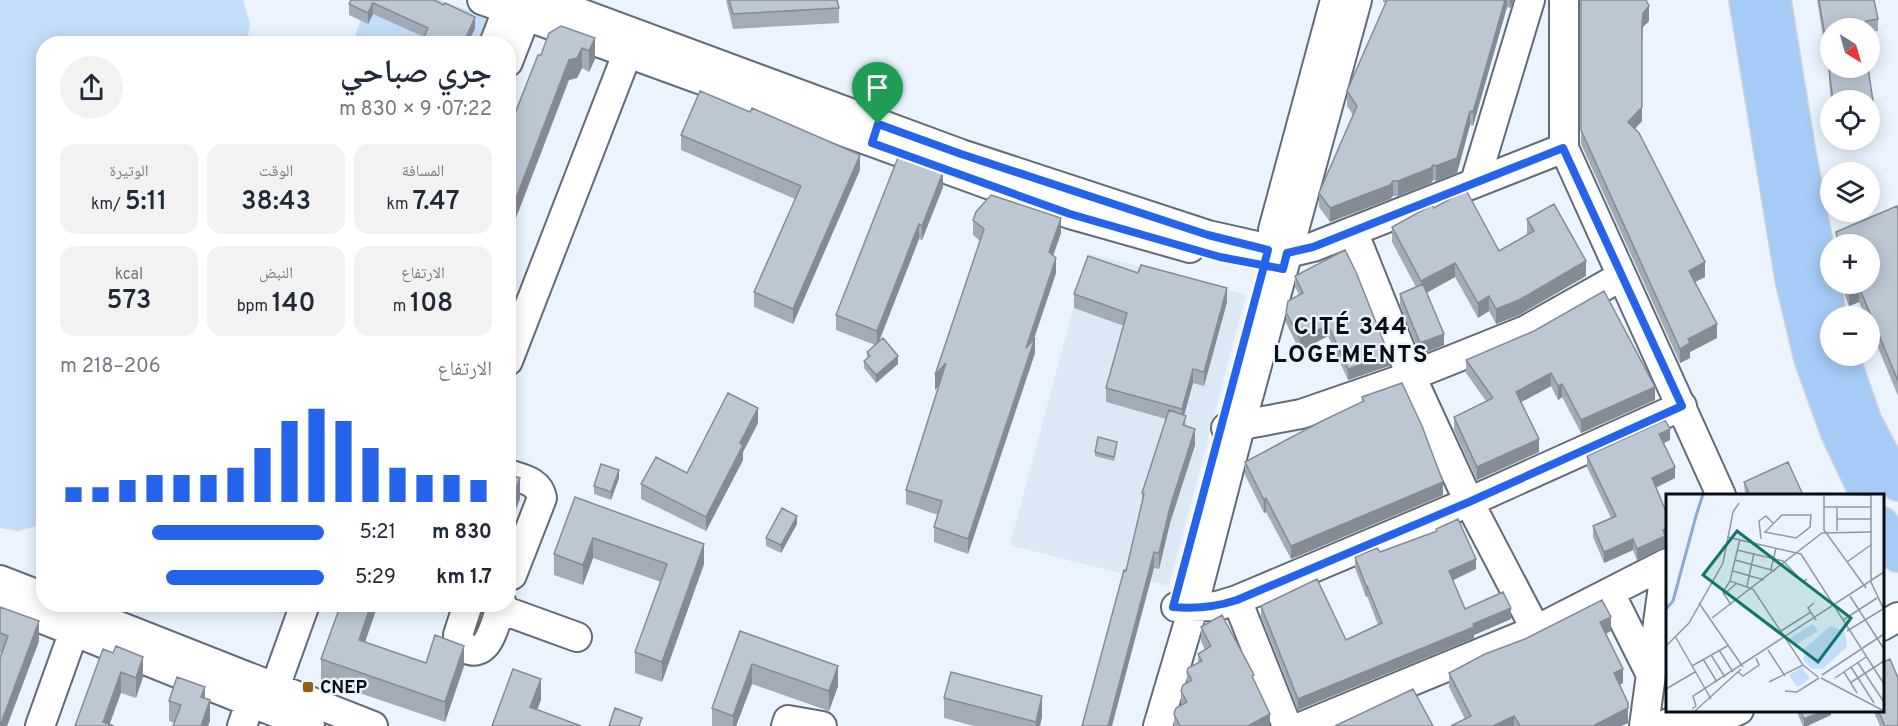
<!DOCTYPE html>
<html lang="ar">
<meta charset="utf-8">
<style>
:root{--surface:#fff;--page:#f2f2f3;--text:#1f2937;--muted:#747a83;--accent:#2563eb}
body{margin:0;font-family:Overpass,"Noto Naskh Arabic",sans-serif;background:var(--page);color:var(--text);direction:rtl;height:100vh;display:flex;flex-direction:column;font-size:22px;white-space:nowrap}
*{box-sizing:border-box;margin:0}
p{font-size:20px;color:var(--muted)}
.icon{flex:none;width:33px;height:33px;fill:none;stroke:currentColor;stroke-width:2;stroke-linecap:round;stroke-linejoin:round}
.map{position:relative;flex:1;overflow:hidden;direction:ltr}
.panel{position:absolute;left:36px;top:36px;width:480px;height:576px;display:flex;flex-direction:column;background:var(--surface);border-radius:24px;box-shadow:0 3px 15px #0003;direction:rtl}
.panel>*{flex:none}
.needle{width:39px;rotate:143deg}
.tools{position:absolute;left:1820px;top:18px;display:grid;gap:12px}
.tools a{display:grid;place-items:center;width:60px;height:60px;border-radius:50%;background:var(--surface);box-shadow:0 3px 15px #0003;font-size:30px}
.pin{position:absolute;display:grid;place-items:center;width:51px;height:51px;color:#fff;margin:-62px -26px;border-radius:50% 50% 50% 0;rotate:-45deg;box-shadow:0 0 6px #0007}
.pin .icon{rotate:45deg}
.round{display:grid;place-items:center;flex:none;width:63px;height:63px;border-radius:32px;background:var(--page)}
.summary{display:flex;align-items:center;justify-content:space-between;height:102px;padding:0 24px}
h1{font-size:33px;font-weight:600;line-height:45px}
.stats{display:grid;grid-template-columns:repeat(3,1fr);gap:9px;height:102px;padding:6px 24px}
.stats div{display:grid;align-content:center;border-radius:15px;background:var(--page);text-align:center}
.stats b{font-size:26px;font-weight:600}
.stats small{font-size:16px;font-weight:400}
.stats p{font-size:16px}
.chart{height:168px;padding:12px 24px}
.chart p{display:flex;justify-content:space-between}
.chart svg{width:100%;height:108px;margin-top:6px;stroke:var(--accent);stroke-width:6}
ul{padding:0 24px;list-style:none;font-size:20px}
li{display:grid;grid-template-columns:96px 72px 1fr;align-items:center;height:45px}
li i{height:15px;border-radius:8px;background:var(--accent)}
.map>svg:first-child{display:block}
.built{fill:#dbe8f6}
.green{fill:#c4ddf9}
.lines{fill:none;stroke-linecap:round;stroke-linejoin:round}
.minor-casing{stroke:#626b77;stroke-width:32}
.major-casing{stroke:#d3d4d4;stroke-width:36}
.minor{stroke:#fff;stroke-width:28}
.major{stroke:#a5cbf6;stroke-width:33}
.wall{fill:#a3abb6}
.shaded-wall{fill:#848b94}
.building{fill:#bdc7d4;stroke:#848b94;stroke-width:1.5}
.route-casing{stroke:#fff;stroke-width:12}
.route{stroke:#2563eb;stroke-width:8}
.poi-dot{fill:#905f0d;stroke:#ebf4fe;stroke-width:2}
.labels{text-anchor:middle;stroke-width:4.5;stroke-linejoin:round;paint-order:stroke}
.poi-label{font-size:18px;font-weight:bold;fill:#0a0e12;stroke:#ebf4fe;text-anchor:start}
.district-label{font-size:24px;font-weight:bold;letter-spacing:1.5px;fill:#0a0e12;stroke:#ebf4fe}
.inset-river{fill:none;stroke:#8bacd2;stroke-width:3}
.inset-road{fill:none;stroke:#9198a0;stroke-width:1.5}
.view{fill:#0f766e;fill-opacity:0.15;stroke:#0f766e;stroke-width:3}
.inset-edge{fill:none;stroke:#0a0e12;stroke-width:3}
</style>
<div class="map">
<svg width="1898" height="726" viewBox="0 0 1898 726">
<rect width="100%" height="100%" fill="#ebf4fe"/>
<path class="built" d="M1088,253L1246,295L1169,586L1010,545Z"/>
<path class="green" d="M0,0H243L250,24L247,43L44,44L43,524L18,531L0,528Z
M368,0H440L488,18L479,43L352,44Z"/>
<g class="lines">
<g class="minor-casing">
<path id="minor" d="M482,0L1070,214L1190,248
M545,0L961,154L1208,235L1288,253L1313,247L1564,148
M1564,0V148L1721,495
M494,44L511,0
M508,62L532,0
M1475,182L1530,0
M1273,230L1335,0
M1353,231L1411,376L1469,502L1536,630
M508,361L634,36
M1226,428L1301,414L1411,376L1526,330L1622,276
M508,474C523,479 539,481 542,498L512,575
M0,580L44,597
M1610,593L1650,673
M1237,600L1287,726
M0,602L310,726
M63,604L373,726
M468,604L458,635L463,647C489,663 495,622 502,604
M1176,607L1217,606L1237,600L1469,502L1682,406
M500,609L577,637
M1882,626L1898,617
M269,704L305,604
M40,726L74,631
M242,726L256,686
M786,726L788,720L822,726
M1158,726L1193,608L1240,427L1357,0
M1303,726L1536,630L1667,563
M1644,726L1666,564
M1662,726L1698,710
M1703,726L1739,710"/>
</g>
<g class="major-casing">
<path id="major" d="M1746,0L1792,279L1811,359L1837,431L1867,495
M1774,0L1798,148L1830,317
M1842,356L1865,422L1898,484
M1882,524L1898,555"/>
</g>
<use href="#minor" class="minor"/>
<use href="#major" class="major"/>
</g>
<path class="wall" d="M434,0L475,28L468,44H421L424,37L373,14L368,24L349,15V4Z
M726,0H837L839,8V23L733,29Z
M1383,0H1514L1510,8L1507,7L1473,126L1470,125L1457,173L1436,181L1433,180L1431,183L1398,196H1393L1390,199L1330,222L1319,207V193L1353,115L1347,106V91L1386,3L1383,2Z
M1581,0L1649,21L1643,27L1642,38V121L1635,129L1705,277L1695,282L1717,338L1690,352V358L1680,363L1581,144Z
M1817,0H1874L1878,19V31L1869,32V28H1830L1874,108V120H1869V100H1831L1829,82V72Z
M595,38V59L589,72L582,68L577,78L569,80L541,55Z
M1869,43L1871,53V65H1869Z
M681,135L860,170L793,324L754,307V292L795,199L681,150Z
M943,187L922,240L919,239L879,342L898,364L876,383L864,368V361L867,358V352L875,345L836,330V315Z
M1434,208L1499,251L1527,235V219L1586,276L1519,315L1496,324L1489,311L1478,318L1455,277L1426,293L1444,345L1420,355L1400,305V294L1416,287L1392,242V227Z
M1898,209V396L1869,326V316H1865L1859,302L1849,306L1845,296L1843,284H1869V244H1836V232Z
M973,220L1061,233L1053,256L1056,273L1033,340L1035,353L968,554L934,542V527L938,515L906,504V490L939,386L935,390L980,241L973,235Z
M1295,276L1389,366L1348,380L1328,336L1300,351L1286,323V312L1299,295L1295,287Z
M1074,294L1227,302L1204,386L1193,383L1184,415L1186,426L1195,445L1170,523L1159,569L1154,568L1126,571L1142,504V493L1166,419L1106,402V388L1124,326L1074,308Z
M1534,331L1655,400L1581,433L1562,397L1558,400L1551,386L1521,402L1539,452L1477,480L1454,430V417L1486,401L1466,373V360Z
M1362,397L1443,495L1291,559L1266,512L1264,513L1245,475V462L1362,402Z
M758,423L743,452V460L706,531L641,499V484L687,473Z
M1670,440L1664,443L1675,478L1656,488L1665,540V547L1637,560L1633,550L1604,563L1593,537V526L1611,518L1587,467V456Z
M1117,446L1114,461L1095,456V452Z
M619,478L611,500L594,494V486Z
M1744,482L1803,495H1745Z
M575,497L704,564L662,682L635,673V652L661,582L593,558L583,585L554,575V554Z
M797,524L781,553L766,546V538Z
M1436,529L1476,569L1453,580L1465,609L1511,619L1474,635V638L1298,710L1261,616V606L1346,640L1378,625L1367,596L1366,597L1355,568V557L1380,552L1436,531Z
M341,604H378L365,642L426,663L464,666L445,722L321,680V659Z
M0,607L39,641L7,726H0L2,653H0Z
M1201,627L1254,679L1270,726H1174V714L1181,706V691L1187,683V672L1198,663V654L1205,650L1201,641Z
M740,631L838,686L829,711L752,684L736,726H712V708Z
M1611,631L1606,634L1623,683L1619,685L1628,718V723L1621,726H1451L1465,719L1449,687V673Z
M113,653L143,677L136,698L121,693L75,726Z
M205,698L210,720L208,726H173L174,723L169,721V701Z
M944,698L1042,716L1040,726H974L944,718Z
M1796,710H1831V715L1807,726H1803Z
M1873,710H1881L1898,726H1880Z"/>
<path class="shaded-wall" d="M1505,0H1507V7L1473,126V112Z
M1510,0H1514L1510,8Z
M373,3V14L368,24V13Z
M1649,6V21L1643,27L1642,38L1643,13Z
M475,17V28L468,44H463Z
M595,38V59L589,72V51Z
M582,48V68L577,78L569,80L508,239V219L569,60Z
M1642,107V121L1628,136V122Z
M1470,111V125L1457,173L1436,181V166Z
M860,155V170L793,324V309Z
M1433,165V180L1431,183L1398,196V181Z
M943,172V187L922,240V226Z
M1393,181V196L1390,199L1330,222V208Z
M1061,218V233L1049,267V252Z
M919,224V239L877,346V331Z
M1056,258V273L1026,363V348Z
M1586,261V276L1519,315L1496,324V309Z
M1705,262V277L1689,285V271Z
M1455,263V277L1421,296V281Z
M1859,287V302L1849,306V291Z
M1227,288V302L1204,386V372Z
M1489,296V311L1478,318V303Z
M1717,324V338L1690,352V358L1680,363V349L1688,339Z
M1328,325V336L1300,351V339Z
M1444,334V345L1420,355V343Z
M1035,338V353L968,554V539Z
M1389,355V366L1348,380V369Z
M898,356V364L876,383V375Z
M946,363V378L935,390V375Z
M1193,369V383L1182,423V409Z
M1551,373V386L1516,405V392Z
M1562,384V397L1558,400V386Z
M1655,387V400L1581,433V420Z
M758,408V423L743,452V460L706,531V517L740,443Z
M1195,429V445L1170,523L1159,569V553L1170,507Z
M1670,429V440L1659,445V434Z
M1539,439V452L1477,480V467Z
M1675,467V478L1652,489V478Z
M619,470V478L611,500V492Z
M520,478V499L508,530V510Z
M1443,482V495L1291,559V546Z
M1266,498V512L1264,513V500Z
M797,516V524L781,553V545Z
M1667,528V540H1665V547L1637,560V549L1663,530Z
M593,538V558L583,585V565Z
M1633,539V550L1604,563V552Z
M704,544V564L662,682V662Z
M1154,552V568L1112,726H1108Z
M1476,559V569L1449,582V571Z
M1366,586H1367V596L1366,597Z
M371,604H378L359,660V640Z
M1511,608V619L1474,635V638L1298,710V699Z
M1611,617V631L1600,636V622Z
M39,621V641L7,726H0Z
M464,646V666L445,722V702Z
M143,657V677L136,698V678Z
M752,664V684L736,726H733V716Z
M838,666V686L829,711V691Z
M1623,669V683L1614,688V673Z
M121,672V693L109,726L103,722Z
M541,679V700L531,726L530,707Z
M205,687V707L201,697Z
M1042,696V716L1040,726H1036V722Z
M210,700V720L208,726H201Z
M1628,703V723L1621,726H1593Z
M1826,710H1831V715L1807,726H1804V719Z
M1270,714V726H1248Z
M1514,716V726H1493Z"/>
<path class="building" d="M351,0H434L444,5L445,3L475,17L463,44H421L428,28L373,3L368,13L349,4Z
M729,0H837L839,8L733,14Z
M1387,0H1505L1473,112L1470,111L1457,158L1436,166L1433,165L1431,168L1398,181H1393L1390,185L1330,208L1319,193L1357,106L1347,91Z
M1581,0H1646L1649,6L1643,13L1642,24V107L1628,122L1639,133L1705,262L1689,271L1717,324L1688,339L1690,343L1680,349L1581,130Z
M1819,0H1874L1878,19L1866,21L1867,28H1830V67Z
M561,26L595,38L589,51L582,48L577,58L569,60L508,219V131L538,55H541L549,33Z
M1830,68H1868L1874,108L1869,109V100H1833L1829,70H1830Z
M700,91L750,112L752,108L860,155L793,309L754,292L801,186L681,135Z
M899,155L943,172L922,226L919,224L877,331L836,315Z
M1466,190L1499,251L1534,231L1527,219L1554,204L1586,261L1519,300L1496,309L1489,296L1478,303L1455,263L1421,281L1392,227L1432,205L1434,208Z
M991,195L1061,218L1049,252L1056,258L1026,348L1035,338L968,539L934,527L942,501L906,490L946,363L935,375L984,229L973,220L976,212Z
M1897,206L1898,209V381L1859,287L1849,291L1846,284H1869V244H1838L1836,232Z
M1345,250L1356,272L1389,355L1348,369L1328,325L1300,339L1286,312L1288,301L1303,293L1295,276Z
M1088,256L1138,273L1141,265L1227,288L1204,372L1193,369L1182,409L1106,388L1127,313L1074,294Z
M1423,284L1444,334L1420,343L1400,294Z
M1604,291L1655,387L1581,420L1562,384L1558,386L1551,373L1516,392L1539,439L1477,467L1454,417L1493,398L1466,360L1534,331Z
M883,338L898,356L876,375L864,361L870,356L867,352Z
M1402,383L1422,426L1443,482L1291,546L1266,498L1264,500L1245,462L1322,421L1364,401L1362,397Z
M728,393L758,408L740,443L743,445L706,517L641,484L656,457L687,473Z
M1169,410L1186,416L1183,425L1195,429L1170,507L1159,553L1154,552L1108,726H1082L1124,570L1126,571L1144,494L1142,493Z
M1665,420L1670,429L1659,434L1675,467L1652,478L1667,514V528L1663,530L1665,536L1637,549L1633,539L1604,552L1593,526L1616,516L1587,456Z
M1098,437L1117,442L1114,457L1095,452Z
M1788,462L1803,495H1750L1744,482Z
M601,464L619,470L611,492L594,486Z
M508,474L520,478L508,510Z
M575,497L704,544L662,662L635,652L667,564L593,538L583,565L554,554Z
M782,508L797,516L781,545L766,538Z
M1458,519L1476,559L1449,571L1465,609L1503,592L1511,608L1473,624L1474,627L1298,699L1261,606L1317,579L1346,640L1382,623L1367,586H1366L1355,557L1377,548L1380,552L1437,531L1436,529Z
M1602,600L1611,617L1600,622L1623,669L1614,673L1628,703V708L1593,726H1520L1514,716L1493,726H1451L1471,716L1449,673L1485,654L1525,639Z
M341,604H371L359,640L426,663L435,635L464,646L445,702L321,659Z
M0,607L39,621L0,726V658L8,636L0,633Z
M1222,615L1254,675L1252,676L1270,714L1248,726H1180L1174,714L1176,708L1187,702L1181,691L1183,685L1192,680L1187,672L1188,668L1202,661L1198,654L1211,646L1201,627Z
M740,631L838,666L829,691L752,664L733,716L712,708Z
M116,646L143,657L136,678L121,672L103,722L114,726H75L103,649L113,653Z
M1890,659L1898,678V726H1885L1878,710H1881V663Z
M513,669L541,679L530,707L581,726H492Z
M951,672L1042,696L1036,722L944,698Z
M177,677L205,687L201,697L210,700L201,726H173L181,705L169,701Z
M1413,689L1433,726H1335Z
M615,708L642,718L639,726H609Z
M1800,710H1826L1804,719Z"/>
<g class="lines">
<g class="route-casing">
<path id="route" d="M878,124L961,154L1208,235L1268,250L1264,266L1173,607C1196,609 1216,607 1237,600L1469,502L1682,406L1563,148L1313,247L1287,253L1283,269C1262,265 1241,261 1220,257L1070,214L872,143L878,124"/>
</g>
<use href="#route" class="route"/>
</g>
<rect class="poi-dot" x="302" y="681" width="12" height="12" rx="3"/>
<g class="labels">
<g class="poi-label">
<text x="320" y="693">CNEP</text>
</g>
<g class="district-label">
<text x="1351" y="334">CITÉ 344<tspan x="1351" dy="28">LOGEMENTS</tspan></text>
</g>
</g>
<g transform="translate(1666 494)">
<rect width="218" height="218" fill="#ebf4fe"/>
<path d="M147,130L152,137L128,152L124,144ZM165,132L179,138L181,153L156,175L145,174L138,167V155ZM136,173L144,185L131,193L123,181Z" fill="#c4ddf9"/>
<path class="inset-river" d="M30,22L37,0M0,115L7,107L30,22"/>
<path class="inset-road" d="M158,0V36L200,94M158,0L205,1M205,0V88L218,116M158,13H205M145,21L144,33L130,44L99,38L116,21ZM171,25H205M171,37V13M61,43L135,60L218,190M95,45L93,27L100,22L107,29M71,56L117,67L137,88L141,85M69,66L109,77M181,68L206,50M105,75L110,54M67,77L98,86M64,87L87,95L137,171L152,183M81,92L88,59M57,101L71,89M184,102L218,155M33,109L77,173M148,109L142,114L150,126M65,111L57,98L64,87L74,45M46,124L156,39L206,38M177,126L211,104M115,137L145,118M181,137L217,115M9,142L45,205M0,152L23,129L57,69L67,18L73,9M53,156L67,178M102,156L119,182M45,161L59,183M37,165L51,188M192,169L218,208M26,172L63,151M185,173L208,209M72,178L77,182L93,171L90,164M178,178L191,199M156,181L218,140M155,184L218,217M169,184L200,163M103,188L137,171M184,189L218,167M0,195L29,178M119,197L131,198L153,184M26,215L30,212L27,202L218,78M29,217L75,175"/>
<path class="view" d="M71,37L185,124L152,168L37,81Z"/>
<rect width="218" height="218" class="inset-edge"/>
</g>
</svg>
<div class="tools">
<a><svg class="needle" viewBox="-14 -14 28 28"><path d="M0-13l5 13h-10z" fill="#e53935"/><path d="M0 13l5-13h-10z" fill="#747a83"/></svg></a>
<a><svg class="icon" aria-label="locate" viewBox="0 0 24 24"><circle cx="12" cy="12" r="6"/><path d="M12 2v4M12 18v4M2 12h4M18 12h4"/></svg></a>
<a><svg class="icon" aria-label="layers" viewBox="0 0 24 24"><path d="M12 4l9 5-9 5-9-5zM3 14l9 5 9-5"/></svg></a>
<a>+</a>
<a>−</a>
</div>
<div class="pin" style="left:878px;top:124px;background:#1e9e55"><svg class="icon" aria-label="arrive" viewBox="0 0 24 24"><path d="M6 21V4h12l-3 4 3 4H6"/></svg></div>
<section class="panel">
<div class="summary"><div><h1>جري صباحي</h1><p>07:22 · 9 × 830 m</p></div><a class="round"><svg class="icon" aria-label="share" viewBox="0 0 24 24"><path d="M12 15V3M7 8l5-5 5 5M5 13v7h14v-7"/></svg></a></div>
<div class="stats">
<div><p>المسافة</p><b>7.47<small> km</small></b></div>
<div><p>الوقت</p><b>38:43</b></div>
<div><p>الوتيرة</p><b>5:11<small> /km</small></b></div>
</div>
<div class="stats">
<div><p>الارتفاع</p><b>108<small> m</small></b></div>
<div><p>النبض</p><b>140<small> bpm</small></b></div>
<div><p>kcal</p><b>573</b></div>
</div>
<div class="chart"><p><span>الارتفاع</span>206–218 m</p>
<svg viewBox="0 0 160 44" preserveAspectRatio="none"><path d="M5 44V38M15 44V38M25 44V35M35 44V33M45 44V33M55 44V33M65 44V30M75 44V22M85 44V11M95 44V6M105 44V11M115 44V22M125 44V30M135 44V33M145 44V33M155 44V35"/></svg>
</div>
<ul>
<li><b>830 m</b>5:21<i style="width:65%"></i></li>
<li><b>1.7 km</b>5:29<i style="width:60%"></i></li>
</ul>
</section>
</div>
